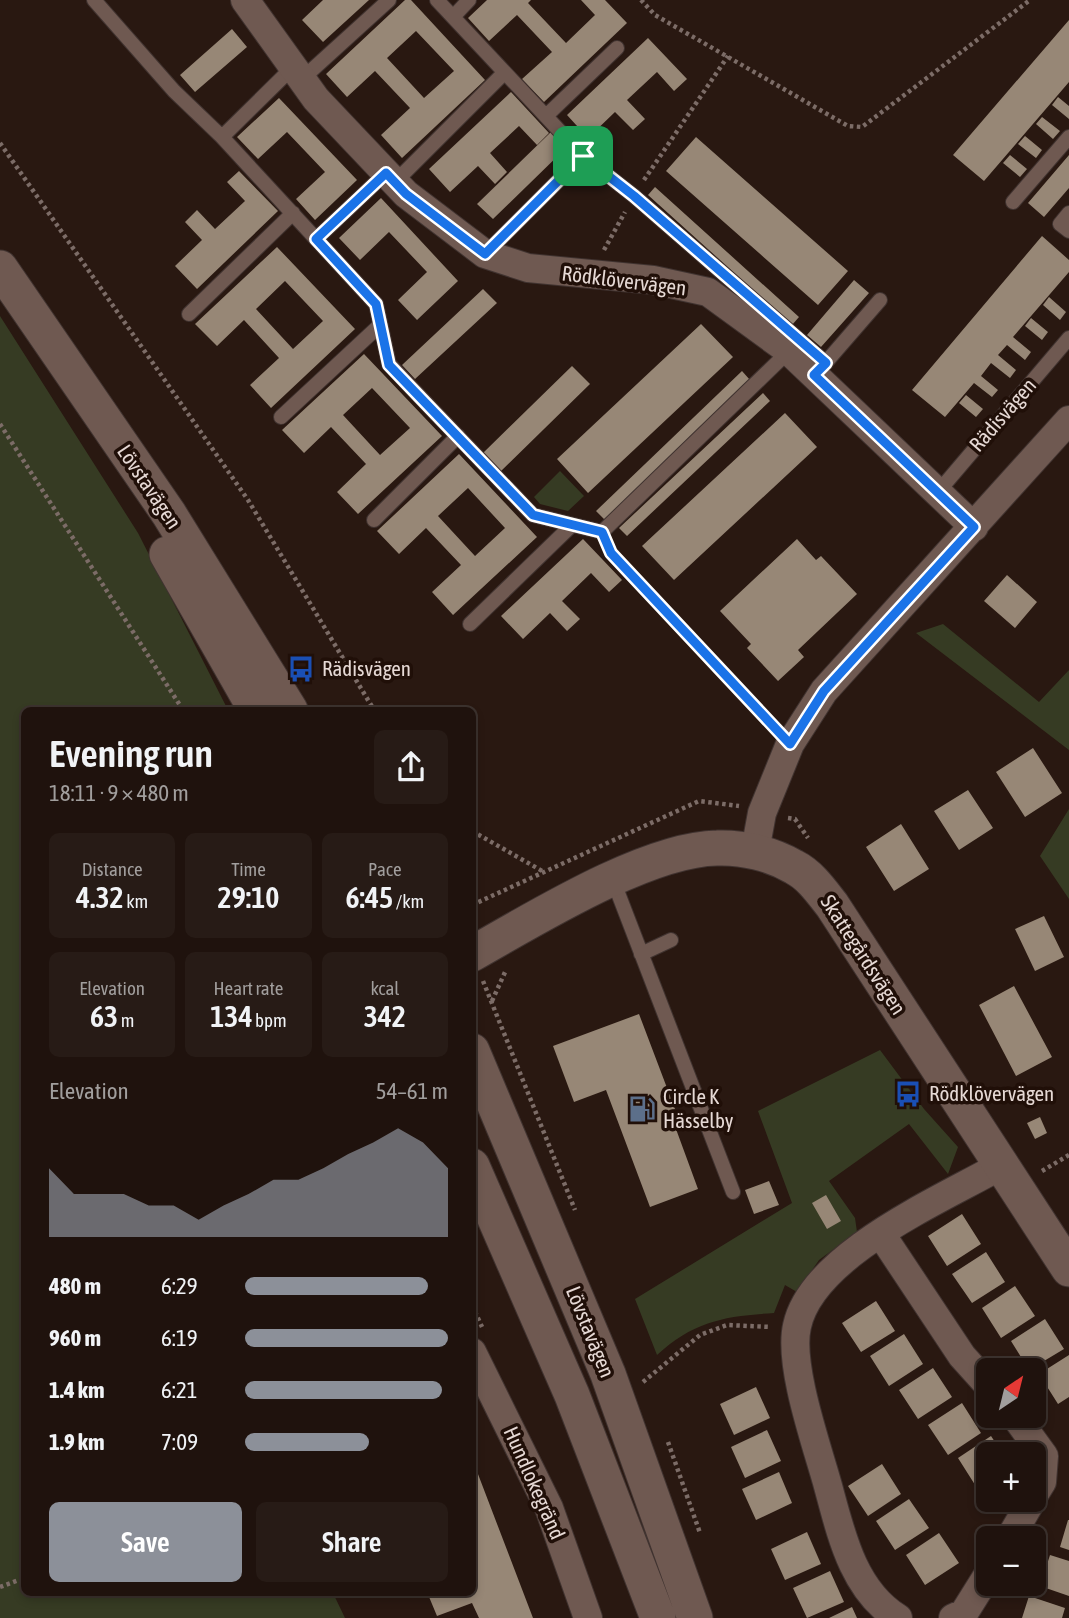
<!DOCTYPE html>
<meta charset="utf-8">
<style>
:root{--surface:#1f120d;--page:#271b16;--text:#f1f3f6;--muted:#a19e9d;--line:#3c322e;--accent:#8c9099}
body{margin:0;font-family:"Asap Condensed",sans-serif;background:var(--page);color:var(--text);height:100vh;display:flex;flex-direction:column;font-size:26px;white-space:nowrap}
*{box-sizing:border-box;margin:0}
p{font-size:23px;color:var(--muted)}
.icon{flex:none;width:38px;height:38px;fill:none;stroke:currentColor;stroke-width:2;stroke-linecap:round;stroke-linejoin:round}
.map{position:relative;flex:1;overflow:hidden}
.panel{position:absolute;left:21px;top:707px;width:455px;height:889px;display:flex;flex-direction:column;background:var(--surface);border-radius:10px;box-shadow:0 4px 10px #0003,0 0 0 2px var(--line)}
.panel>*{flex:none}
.needle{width:46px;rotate:35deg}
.fabs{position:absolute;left:976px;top:1358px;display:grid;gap:14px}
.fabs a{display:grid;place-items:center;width:70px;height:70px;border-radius:10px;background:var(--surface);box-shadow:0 4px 10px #0003,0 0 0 2px var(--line);font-size:35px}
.pin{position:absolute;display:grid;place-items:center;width:60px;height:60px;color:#fff;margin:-30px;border-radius:14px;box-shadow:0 4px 10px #0006}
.round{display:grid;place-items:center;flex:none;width:74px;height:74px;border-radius:10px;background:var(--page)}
.head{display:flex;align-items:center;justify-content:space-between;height:119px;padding:0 28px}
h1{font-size:38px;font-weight:600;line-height:52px}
.metrics{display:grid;grid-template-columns:repeat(3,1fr);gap:10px;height:119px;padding:7px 28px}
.metrics div{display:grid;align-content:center;border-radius:10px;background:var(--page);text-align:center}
.metrics b{font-size:30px;font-weight:600}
.metrics small{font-size:19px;font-weight:400}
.metrics p{font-size:19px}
.chart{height:196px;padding:14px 28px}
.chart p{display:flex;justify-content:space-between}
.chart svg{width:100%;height:126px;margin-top:7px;fill:var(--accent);opacity:.7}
.button{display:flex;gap:14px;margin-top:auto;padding:14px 28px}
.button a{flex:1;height:80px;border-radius:10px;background:var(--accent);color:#fff;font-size:28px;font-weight:600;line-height:80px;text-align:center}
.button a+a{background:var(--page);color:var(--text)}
ul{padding:0 28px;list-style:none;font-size:23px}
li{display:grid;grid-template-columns:112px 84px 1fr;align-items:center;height:52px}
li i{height:18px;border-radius:9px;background:var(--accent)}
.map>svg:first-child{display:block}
.green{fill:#363b23}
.building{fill:#978776;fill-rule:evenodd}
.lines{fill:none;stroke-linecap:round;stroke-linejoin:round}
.service-casing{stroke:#403330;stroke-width:16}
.minor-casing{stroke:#403330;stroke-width:30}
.tertiary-casing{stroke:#403330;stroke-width:37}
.path{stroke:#7c6c67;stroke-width:4.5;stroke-dasharray:3.5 3.5;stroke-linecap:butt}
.service{stroke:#6f5951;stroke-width:14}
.minor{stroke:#6f5951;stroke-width:28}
.tertiary{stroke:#6f5951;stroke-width:35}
.route-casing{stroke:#fff;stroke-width:14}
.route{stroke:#1a73e8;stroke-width:9}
.labels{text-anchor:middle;stroke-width:7;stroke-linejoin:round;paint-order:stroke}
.street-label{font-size:21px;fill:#e6d9d5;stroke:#200f08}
.poi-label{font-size:21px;fill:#e6d9d5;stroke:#200f08;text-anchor:start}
</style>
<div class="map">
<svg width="1069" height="1618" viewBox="0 0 1069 1618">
<rect width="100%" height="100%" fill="#291811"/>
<path class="green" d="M0,316L138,533L228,710H24V1592L333,1593L345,1618H0Z
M560,471L584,496L568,511L540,504L534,497Z
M943,624L1039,702L1069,670V750L916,633Z
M1069,809V899L1040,856Z
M880,1050L924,1109L958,1147L948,1174L909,1124L829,1181L855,1218L857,1232L819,1260L797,1292L785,1285L774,1313C725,1316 694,1321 657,1355L635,1299L792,1203L758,1111Z"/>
<path class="building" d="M323,0H369L323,42L302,20Z
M405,0H411L485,80L402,158L381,135L410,108L375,71L347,97L326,74ZM416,31L454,71L424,98L387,58Z
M487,0H531L528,3L566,43L595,15L581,0H605L627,23L544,102L522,79L552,52L517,15L489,41L468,18Z
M1069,20V82L984,181L953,155Z
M232,29L247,47L195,92L180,75Z
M648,38L687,79L674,91L657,72L627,100L645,119L633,130L615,112L588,138L567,115Z
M511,92L549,133L537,145L519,126L490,153L507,172L495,184L478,166L450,192L429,169Z
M1058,97L1069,106V119L1052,105Z
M279,98L357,180L315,220L296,199L325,172L287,132L258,159L237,137Z
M1042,117L1060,131L1053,139L1036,124Z
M552,131L567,147L493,219L477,204Z
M1025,136L1042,150L1036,158L1018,144Z
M696,137L848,271L818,305L666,171Z
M1010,155L1027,169L1020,177L1003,163Z
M1069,155V188L1044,217L1028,203Z
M239,171L278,211L197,289L175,266L202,240L185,222L197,210L215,229L245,201L227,182Z
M655,187L799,317L792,325L648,195Z
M381,198L458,281L417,320L398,300L427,272L389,232L360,260L339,238Z
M1042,236L1069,260V272L1013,337L1031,352L1025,360L1007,345L998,355L1016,370L1010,378L991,363L981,376L998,390L992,397L974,383L945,417L912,390Z
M277,247L355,329L271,408L250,385L279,358L244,320L217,346L195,324ZM285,281L323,321L293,349L256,309Z
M854,280L869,293L821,347L807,335Z
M483,289L497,303L415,379L402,365Z
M1049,297L1066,312L1060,320L1043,305Z
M1031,318L1048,332L1042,340L1025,326Z
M701,324L733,357L588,493L557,459Z
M364,354L442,436L358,514L337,492L366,464L331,427L304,453L282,430ZM372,388L410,428L380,455L343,415Z
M572,366L590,384L500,472L483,453Z
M742,371L750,380L605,520L596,511Z
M763,393L770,401L627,536L619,528Z
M966,395L983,409L976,417L959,403Z
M785,413L817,447L674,580L642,546Z
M459,454L537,537L453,615L432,592L461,565L426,528L399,554L377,531ZM468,488L505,528L475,556L438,516Z
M583,539L622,580L609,592L591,573L562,601L580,619L567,631L550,613L523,639L501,616Z
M797,539L816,560L821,556L857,594L798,650L804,657L778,681L747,648L751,644L720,611Z
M1007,575L1037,602L1015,628L984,601Z
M1033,748L1062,793L1025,817L996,772Z
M968,790L993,828L959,850L934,811Z
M901,824L929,869L894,891L866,847Z
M1044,916L1064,957L1035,971L1015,929Z
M1014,986L1052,1057L1016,1076L979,1005Z
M639,1014L675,1109L669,1110L698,1189L650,1207L606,1090L574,1102L553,1046Z
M1040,1117L1047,1133L1035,1139L1027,1123Z
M769,1181L779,1205L754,1214L745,1190Z
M826,1195L841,1221L827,1229L812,1203Z
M962,1214L981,1244L947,1266L928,1236Z
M986,1252L1005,1282L972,1303L952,1274Z
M1015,1286L1035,1316L1001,1338L982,1308Z
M876,1301L895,1331L861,1352L842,1323Z
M1045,1319L1064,1349L1029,1370L1011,1341Z
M904,1334L923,1364L889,1386L870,1356Z
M1069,1355V1397L1058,1404L1039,1374Z
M933,1368L952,1397L918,1419L899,1390Z
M756,1387L770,1418L734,1435L720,1404Z
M962,1403L981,1433L948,1455L928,1425Z
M767,1430L781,1461L745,1478L731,1447Z
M991,1436L1003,1454H989V1480L977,1488L958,1458Z
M473,1461L533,1618H479L472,1603L437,1616L427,1592H472Z
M882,1464L901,1494L868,1516L848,1486Z
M779,1472L792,1503L756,1520L742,1489Z
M909,1499L929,1528L895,1550L876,1521Z
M1068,1520H1069V1550L1060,1547Z
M807,1532L821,1564L785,1580L771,1549Z
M939,1533L959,1563L925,1585L906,1555Z
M1050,1555L1069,1561V1596L1040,1586Z
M830,1571L844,1602L807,1618L793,1588Z
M1029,1596L1065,1608L1062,1618H1022Z
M852,1607L857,1618H829Z"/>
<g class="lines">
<g class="service-casing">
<path id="service" d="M94,0L174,91L222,137L376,304L389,364L422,399L533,515L602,532L789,351
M437,0L583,156L634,196L826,363
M453,17L469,0
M302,79L389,0
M546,116L617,48
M222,137L293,67
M395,182L504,73
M1013,202L1069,137
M1069,213L1060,224L1069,231
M316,239L386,173
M485,254L583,156
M189,314L293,213
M821,368L880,300
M281,417L380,325
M938,492L1069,338
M374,520L458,436
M470,624L572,525
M613,880L733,1192
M641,954L671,940"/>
</g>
<g class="minor-casing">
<path id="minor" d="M245,0L316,99L406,194L485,254L528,268L653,280L708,292L789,351L974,527
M755,851L762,813L790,744L824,691L1069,420
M881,1234L962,1356L989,1386
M472,1352L549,1508L588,1618
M1015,1416L1044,1456L1042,1482L1034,1495
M1010,1538L1032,1500
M898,1618C853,1590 841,1534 828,1486C817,1446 788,1365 797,1326C812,1255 940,1200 1000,1166
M953,1618L964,1613L989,1573"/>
</g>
<g class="tertiary-casing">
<path id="tertiary" d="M0,268L169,514L290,710
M167,554L256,710
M472,954C534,919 647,849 717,848C743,847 772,854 794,867C810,875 821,891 832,905L1069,1269
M472,1051L608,1374L695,1618
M472,1166L572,1395L658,1618"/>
</g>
<path class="path" d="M641,0L655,15L848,126L862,127L1030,0
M0,143L248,500L374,710
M644,180L728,56
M604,250L625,212
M0,424L183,710
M610,550L773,726
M788,818L795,819L808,838
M472,831L544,872
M472,905L699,801L739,806
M483,981L575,1210
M492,1001L506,970
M1042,1171L1069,1155
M472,1305L482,1327
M643,1382L700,1335L727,1325L771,1327
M668,1442L700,1533
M0,1587L24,1578"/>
<use href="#service" class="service"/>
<use href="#minor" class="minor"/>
<use href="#tertiary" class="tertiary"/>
</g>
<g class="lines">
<g class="route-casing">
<path id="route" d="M583,156L634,196L826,363L814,375L974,527L824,691L790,744L611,553L602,532L533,515L389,365L376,304L316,239L386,173L406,194L485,254Z"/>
</g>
<use href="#route" class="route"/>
</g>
<defs>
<g id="bus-bare" transform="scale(2.1)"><path d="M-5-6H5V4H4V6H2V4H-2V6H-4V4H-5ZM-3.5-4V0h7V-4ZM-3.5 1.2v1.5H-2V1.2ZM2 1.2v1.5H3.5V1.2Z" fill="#1a4fb4" stroke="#200f08" stroke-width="2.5" paint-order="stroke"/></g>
<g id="fuel-bare" transform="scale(2.1)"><path d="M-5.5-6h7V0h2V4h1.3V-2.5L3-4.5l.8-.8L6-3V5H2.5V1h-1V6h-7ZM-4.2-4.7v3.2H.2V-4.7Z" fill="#5c6f8a" stroke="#200f08" stroke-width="2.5" paint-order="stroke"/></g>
</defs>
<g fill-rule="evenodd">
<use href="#bus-bare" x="301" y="669"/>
<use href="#bus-bare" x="908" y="1094"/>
<use href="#fuel-bare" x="642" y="1109"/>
</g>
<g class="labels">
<g class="street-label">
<text transform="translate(624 281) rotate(7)" y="7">Rödklövervägen</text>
<text transform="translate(1003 415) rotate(-49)" y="7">Rädisvägen</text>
<text transform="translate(149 487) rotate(56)" y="7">Lövstavägen</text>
<text transform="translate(863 955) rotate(57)" y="7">Skattegårdsvägen</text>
<text transform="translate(590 1332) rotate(68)" y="7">Lövstavägen</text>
<text transform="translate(534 1483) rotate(66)" y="7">Hundlokegränd</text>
</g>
<g class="poi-label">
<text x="322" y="676">Rädisvägen</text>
<text x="929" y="1101">Rödklövervägen</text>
<text x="663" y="1104">Circle K<tspan x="663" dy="24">Hässelby</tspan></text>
</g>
</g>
</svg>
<div class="fabs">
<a><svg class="needle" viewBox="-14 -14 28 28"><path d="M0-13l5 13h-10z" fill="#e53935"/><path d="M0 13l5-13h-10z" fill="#a19e9d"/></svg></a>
<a>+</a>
<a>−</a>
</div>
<div class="pin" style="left:583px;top:156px;background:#1e9e55"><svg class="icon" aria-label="arrive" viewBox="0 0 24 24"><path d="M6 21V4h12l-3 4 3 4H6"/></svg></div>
<section class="panel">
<div class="head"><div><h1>Evening run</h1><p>18:11 · 9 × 480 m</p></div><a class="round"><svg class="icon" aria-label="share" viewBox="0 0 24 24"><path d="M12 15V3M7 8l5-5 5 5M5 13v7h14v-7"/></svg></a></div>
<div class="metrics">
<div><p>Distance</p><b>4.32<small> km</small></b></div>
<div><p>Time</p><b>29:10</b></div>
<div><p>Pace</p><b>6:45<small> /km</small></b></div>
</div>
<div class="metrics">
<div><p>Elevation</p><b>63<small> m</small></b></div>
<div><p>Heart rate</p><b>134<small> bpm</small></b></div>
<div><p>kcal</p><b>342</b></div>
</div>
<div class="chart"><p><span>Elevation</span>54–61 m</p>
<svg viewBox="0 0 160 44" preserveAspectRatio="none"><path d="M0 44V20L10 29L20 29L30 29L40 33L50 33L60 38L70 33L80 29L90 24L100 24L110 20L120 15L130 11L140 6L150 11L160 20V44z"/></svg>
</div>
<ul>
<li><b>480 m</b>6:29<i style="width:90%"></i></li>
<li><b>960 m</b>6:19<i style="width:100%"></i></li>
<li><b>1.4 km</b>6:21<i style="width:97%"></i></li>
<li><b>1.9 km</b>7:09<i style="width:61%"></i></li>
</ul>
<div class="button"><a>Save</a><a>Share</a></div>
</section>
</div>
